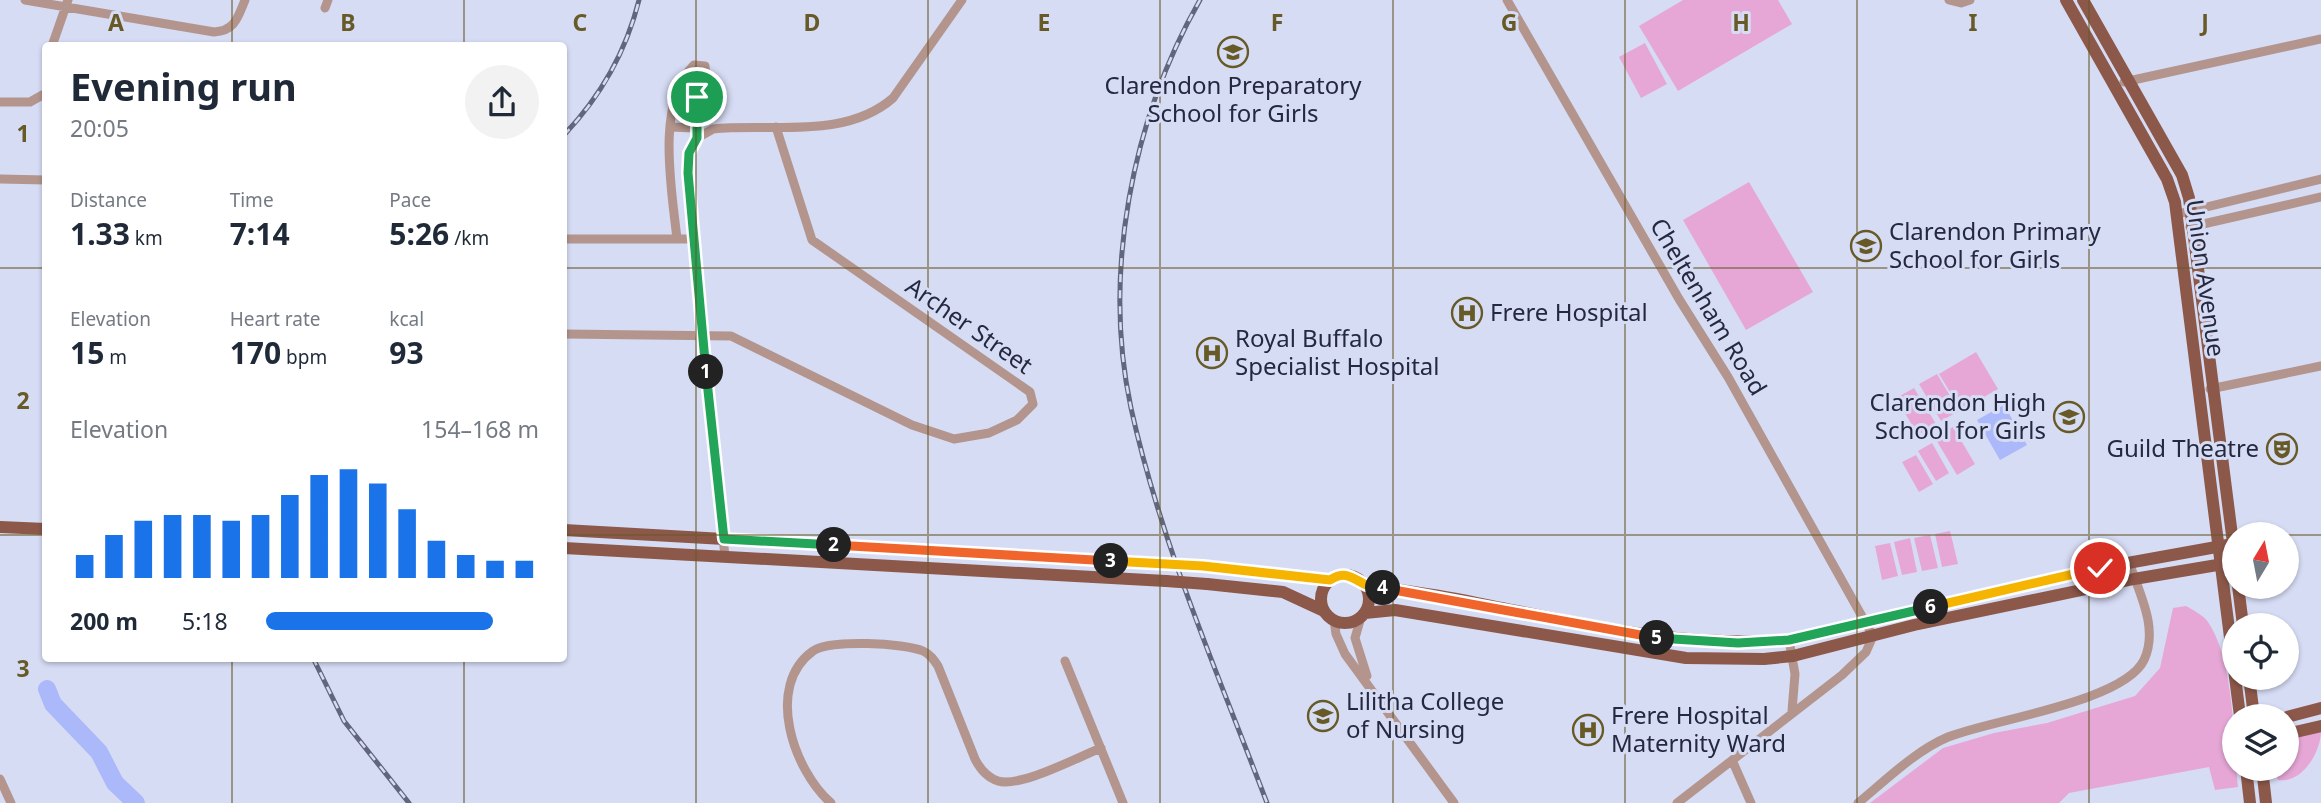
<!DOCTYPE html>
<meta charset="utf-8">
<style>
:root{--surface:#fff;--page:#f2f2f3;--text:#1f2937;--muted:#747a83;--accent:#1a73e8}
body{margin:0;font-family:"Noto Sans",sans-serif;background:var(--page);color:var(--text);height:100vh;display:flex;flex-direction:column;font-size:26px;white-space:nowrap}
*{box-sizing:border-box;margin:0}
p{font-size:23px;color:var(--muted)}
.icon{flex:none;width:38px;height:38px;fill:none;stroke:currentColor;stroke-width:2;stroke-linecap:round;stroke-linejoin:round}
.map{position:relative;flex:1;overflow:hidden}
.panel{position:absolute;left:42px;top:42px;width:525px;height:620px;display:flex;flex-direction:column;background:var(--surface);border-radius:7px;box-shadow:0 2px 5px #0004}
.panel>*{flex:none}
.needle{width:46px;rotate:10deg}
.tools{position:absolute;left:2222px;top:522px;display:grid;gap:14px}
.tools a{display:grid;place-items:center;width:77px;height:77px;border-radius:50%;background:var(--surface);box-shadow:0 2px 5px #0004;font-size:35px}
.pin{position:absolute;display:grid;place-items:center;width:60px;height:60px;color:#fff;margin:-30px;border:4px solid #fff;border-radius:50%;box-shadow:0 2px 7px #0007}
.km{position:absolute;width:35px;height:35px;margin:-18px;border-radius:50%;background:#222;color:#fff;font-size:19px;line-height:35px;text-align:center}
.round{display:grid;place-items:center;flex:none;width:74px;height:74px;border-radius:37px;background:var(--page)}
.headline{display:flex;align-items:center;justify-content:space-between;height:119px;padding:0 28px}
h1{font-size:38px;font-weight:700;line-height:52px}
.figures{display:grid;grid-template-columns:repeat(3,1fr);gap:10px;height:119px;padding:7px 28px}
.figures div{display:grid;align-content:center}
.figures b{font-size:30px;font-weight:700}
.figures small{font-size:19px;font-weight:400}
.figures p{font-size:19px}
.chart{height:196px;padding:14px 28px}
.chart p{display:flex;justify-content:space-between}
.chart svg{width:100%;height:126px;margin-top:7px;stroke:var(--accent);stroke-width:6}
ul{padding:0 28px;list-style:none;font-size:23px}
li{display:grid;grid-template-columns:112px 84px 1fr;align-items:center;height:52px}
li i{height:18px;border-radius:9px;background:var(--accent)}
.map>svg:first-child{display:block}
.green{fill:#e6a7d7}
.water{fill:#abb8f9}
.lines{fill:none;stroke-linecap:round;stroke-linejoin:round}
.river{stroke:#abb8f9;stroke-width:18}
.minor{stroke:#b3958d;stroke-width:9}
.major{stroke:#8c584a;stroke-width:12}
.rail-casing{stroke:#61667d;stroke-width:5}
.rail{stroke:#d6dcf4;stroke-width:2.5;stroke-dasharray:8;stroke-linecap:butt}
.major-bridge{stroke:#8c584a;stroke-width:12}
.split-1-casing{stroke:#fff;stroke-width:14}
.split-2-casing{stroke:#fff;stroke-width:14}
.split-3-casing{stroke:#fff;stroke-width:14}
.split-4-casing{stroke:#fff;stroke-width:14}
.split-5-casing{stroke:#fff;stroke-width:14}
.split-6-casing{stroke:#fff;stroke-width:14}
.split-7-casing{stroke:#fff;stroke-width:14}
.split-1{stroke:#22a559;stroke-width:9}
.split-2{stroke:#22a559;stroke-width:9}
.split-3{stroke:#f0652b;stroke-width:9}
.split-4{stroke:#f5b400;stroke-width:9}
.split-5{stroke:#f0652b;stroke-width:9}
.split-6{stroke:#22a559;stroke-width:9}
.split-7{stroke:#f5b400;stroke-width:9}
.grid{fill:none;stroke:#675a27;stroke-width:2;stroke-opacity:0.55}
.labels{text-anchor:middle;stroke-width:6;stroke-linejoin:round;paint-order:stroke}
.poi-label{font-size:24px;fill:#242940;stroke:#d6dcf4;text-anchor:start}
.street-label{font-size:24px;fill:#242940;stroke:#d6dcf4}
.grid-label{font-size:23px;text-anchor:middle;font-weight:bold;fill:#675a27;stroke:#d6dcf4;stroke-width:6;stroke-linejoin:round;paint-order:stroke}
</style>
<div class="map">
<svg width="2321" height="803" viewBox="0 0 2321 803">
<rect width="100%" height="100%" fill="#d6dcf4"/>
<path class="green" d="M1683,0H1778L1792,24L1678,91L1639,26Z
M1645,43L1667,84L1641,98L1619,57Z
M1749,182L1813,292L1746,330L1683,220Z
M1976,352L1998,389L1961,410L1939,374Z
M1937,374L1959,411L1941,421L1919,384Z
M1914,388L1936,424L1918,435L1896,398Z
M1953,427L1975,464L1957,475L1935,438Z
M1932,443L1949,473L1936,481L1918,451Z
M1916,455L1933,484L1919,492L1902,462Z
M1950,531L1958,564L1942,567L1935,534Z
M1930,535L1938,568L1922,571L1914,538Z
M1910,538L1917,572L1902,575L1894,542Z
M1890,543L1898,576L1882,580L1875,546Z
M2186,606C2193,610 2203,615 2208,622C2235,662 2233,741 2238,787L2215,790L2209,767L2069,793L2059,803H1870L1943,748L1994,733L2047,723L2135,696L2160,668L2173,608Z
M2321,731C2321,752 2302,784 2278,780L2275,768H2287V740Z"/>
<path class="water" d="M2004,405L2027,445L2000,460L1977,420Z"/>
<g class="lines">
<path class="river" d="M47,689L53,704L99,752L115,783L136,803"/>
<path class="minor" d="M25,0L214,32C235,31 238,17 245,0
M1507,0L1679,299L1728,377L1873,636L1866,652L1842,675L1677,803
M1949,0L1961,3L1970,0
M325,8L328,0
M52,46L68,0
M2124,82L2321,39
M0,102H30L46,93
M670,127L695,128
M697,138L713,129C771,123 845,140 893,98L962,0
M0,179L46,180
M2178,214L2321,179
M2190,227L2321,197
M564,239H693
M677,239C672,191 655,103 694,65L705,66L706,79L695,109L697,138L689,153L688,173L725,557
M564,334L731,336L912,425L954,439L989,433L1017,420L1033,404L1030,392L812,240L776,127
M2210,389L2321,366
M1361,617L1355,638L1367,676
M1334,620L1336,634L1345,654L1454,803
M1789,640L1795,674L1792,711
M1065,661L1123,803
M1732,760L1751,803
M0,779L11,803
M831,803C794,771 764,686 813,651C829,639 905,643 923,651C930,654 934,660 938,666L975,759C980,769 986,777 998,781C1020,788 1078,757 1101,748
M1858,803C1886,780 1915,751 1948,737C1990,720 2124,702 2144,660C2159,628 2139,593 2129,562"/>
<path class="major" d="M2066,0L2167,179L2175,202L2235,677
M2083,0L2182,175L2189,198L2234,551
M0,527L46,529
M564,530L1155,563
M564,548L1166,581
M1204,566L1330,580
M1321 599a24 24 0 1 1 48 0a24 24 0 1 1-48 0Z
M1207,584L1283,592L1324,611
M1366,585C1403,591 1440,595 1477,603C1585,624 1677,648 1789,640L2100,568L2233,544
M2238,586L2243,625
M1365,613L1395,610L1686,658L1764,659L1793,656L1914,625L2134,579L2235,562
M2235,677L2240,716
M2249,677L2254,716
M2287,717L2321,708
M2287,734L2321,726
M2246,768L2250,803
M2262,768L2266,803"/>
<g class="rail-casing">
<path id="rail" d="M1200,0C1132,119 1102,273 1131,408C1161,544 1218,674 1267,803
M564,135C601,96 626,52 639,0
M313,658L344,721L409,803"/>
</g>
<use href="#rail" class="rail"/>
<path class="major-bridge" d="M1155,563L1204,566
M1166,581L1207,584"/>
</g>
<g class="lines">
<g class="split-1-casing">
<path id="split-1" d="M697,97V138L689,153L688,173L706,372"/>
</g>
<g class="split-2-casing">
<path id="split-2" d="M706,372L724,539L834,545"/>
</g>
<g class="split-3-casing">
<path id="split-3" d="M834,545L1111,561"/>
</g>
<g class="split-4-casing">
<path id="split-4" d="M1111,561L1203,566L1330,580C1346,570 1352,578 1366,585C1370,587 1379,587 1383,588"/>
</g>
<g class="split-5-casing">
<path id="split-5" d="M1383,588L1657,638"/>
</g>
<g class="split-6-casing">
<path id="split-6" d="M1657,638L1738,643L1789,640L1931,607"/>
</g>
<g class="split-7-casing">
<path id="split-7" d="M1931,607L2100,568"/>
</g>
<use href="#split-1" class="split-1"/>
<use href="#split-2" class="split-2"/>
<use href="#split-3" class="split-3"/>
<use href="#split-4" class="split-4"/>
<use href="#split-5" class="split-5"/>
<use href="#split-6" class="split-6"/>
<use href="#split-7" class="split-7"/>
</g>
<path class="grid" d="M232,0V46M464,0V46M696,0V803M928,0V803M1160,0V803M1393,0V803M1625,0V803M1857,0V803M2089,0V803M0,268H46M564,268H2321M0,535H46M564,535H2235M2287,535H2321M232,658V803M464,658V803"/>
<defs>
<g id="school-ring" transform="scale(1.575)"><circle r="9.5" fill="#d6dcf4" stroke="#675a27" stroke-width="1.5"/><path d="M0-5L7-2L0 1L-7-2ZM-4 1L0 2.5L4 1V4Q0 6-4 4Z" fill="#675a27"/></g>
<g id="hospital-ring" transform="scale(1.575)"><circle r="9.5" fill="#d6dcf4" stroke="#675a27" stroke-width="1.5"/><path d="M-5-5h3v3.5h4V-5h3V5h-3V1.5h-4V5h-3Z" fill="#675a27"/></g>
<g id="theatre-ring" transform="scale(1.575)"><circle r="9.5" fill="#d6dcf4" stroke="#675a27" stroke-width="1.5"/><path d="M-5-5.5Q0-4 5-5.5V0Q5 5 0 6Q-5 5-5 0ZM-3.3-2.5H-1v1.5H-3.3ZM1-2.5H3.3v1.5H1ZM-2.8 1Q0 5.5 2.8 1Z" fill="#675a27"/></g>
<g id="university-ring" transform="scale(1.575)"><circle r="9.5" fill="#d6dcf4" stroke="#675a27" stroke-width="1.5"/><path d="M0-5L7-2L0 1L-7-2ZM-4 1L0 2.5L4 1V4Q0 6-4 4Z" fill="#675a27"/></g>
</defs>
<g fill-rule="evenodd">
<use href="#school-ring" x="1233" y="52"/>
<use href="#school-ring" x="1866" y="246"/>
<use href="#hospital-ring" x="1467" y="313"/>
<use href="#hospital-ring" x="1212" y="353"/>
<use href="#school-ring" x="2069" y="417"/>
<use href="#theatre-ring" x="2282" y="449"/>
<use href="#university-ring" x="1323" y="716"/>
<use href="#hospital-ring" x="1588" y="730"/>
</g>
<g class="labels">
<g class="poi-label">
<text x="1233" y="94" text-anchor="middle">Clarendon Preparatory<tspan x="1233" dy="28">School for Girls</tspan></text>
<text x="1889" y="240">Clarendon Primary<tspan x="1889" dy="28">School for Girls</tspan></text>
<text x="1490" y="321">Frere Hospital</text>
<text x="1235" y="347">Royal Buffalo<tspan x="1235" dy="28">Specialist Hospital</tspan></text>
<text x="2046" y="411" text-anchor="end">Clarendon High<tspan x="2046" dy="28">School for Girls</tspan></text>
<text x="2259" y="457" text-anchor="end">Guild Theatre</text>
<text x="1346" y="710">Lilitha College<tspan x="1346" dy="28">of Nursing</tspan></text>
<text x="1611" y="724">Frere Hospital<tspan x="1611" dy="28">Maternity Ward</tspan></text>
</g>
<g class="street-label">
<text transform="translate(2205 278) rotate(82)" y="8">Union Avenue</text>
<text transform="translate(1708 307) rotate(59)" y="8">Cheltenham Road</text>
<text transform="translate(969 326) rotate(35)" y="8">Archer Street</text>
</g>
</g>
<g class="grid-label">
<text x="116" y="31">A</text>
<text x="348" y="31">B</text>
<text x="580" y="31">C</text>
<text x="812" y="31">D</text>
<text x="1044" y="31">E</text>
<text x="1277" y="31">F</text>
<text x="1509" y="31">G</text>
<text x="1741" y="31">H</text>
<text x="1973" y="31">I</text>
<text x="2205" y="31">J</text>
<text x="23" y="142">1</text>
<text x="23" y="409">2</text>
<text x="23" y="677">3</text>
</g>
</svg>
<div class="tools">
<a><svg class="needle" viewBox="-14 -14 28 28"><path d="M0-13l5 13h-10z" fill="#e53935"/><path d="M0 13l5-13h-10z" fill="#747a83"/></svg></a>
<a><svg class="icon" aria-label="locate" viewBox="0 0 24 24"><circle cx="12" cy="12" r="6"/><path d="M12 2v4M12 18v4M2 12h4M18 12h4"/></svg></a>
<a><svg class="icon" aria-label="layers" viewBox="0 0 24 24"><path d="M12 4l9 5-9 5-9-5zM3 14l9 5 9-5"/></svg></a>
</div>
<div class="pin" style="left:697px;top:97px;background:#1e9e55"><svg class="icon" aria-label="arrive" viewBox="0 0 24 24"><path d="M6 21V4h12l-3 4 3 4H6"/></svg></div>
<div class="pin" style="left:2100px;top:568px;background:#d93025"><svg class="icon" aria-label="check" viewBox="0 0 24 24"><path d="M5 12l5 5 9-10"/></svg></div>
<b class="km" style="left:706px;top:372px">1</b>
<b class="km" style="left:834px;top:545px">2</b>
<b class="km" style="left:1111px;top:561px">3</b>
<b class="km" style="left:1383px;top:588px">4</b>
<b class="km" style="left:1657px;top:638px">5</b>
<b class="km" style="left:1931px;top:607px">6</b>
<section class="panel">
<div class="headline"><div><h1>Evening run</h1><p>20:05</p></div><a class="round"><svg class="icon" aria-label="share" viewBox="0 0 24 24"><path d="M12 15V3M7 8l5-5 5 5M5 13v7h14v-7"/></svg></a></div>
<div class="figures">
<div><p>Distance</p><b>1.33<small> km</small></b></div>
<div><p>Time</p><b>7:14</b></div>
<div><p>Pace</p><b>5:26<small> /km</small></b></div>
</div>
<div class="figures">
<div><p>Elevation</p><b>15<small> m</small></b></div>
<div><p>Heart rate</p><b>170<small> bpm</small></b></div>
<div><p>kcal</p><b>93</b></div>
</div>
<div class="chart"><p><span>Elevation</span>154–168 m</p>
<svg viewBox="0 0 160 44" preserveAspectRatio="none"><path d="M5 44V36M15 44V29M25 44V24M35 44V22M45 44V22M55 44V24M65 44V22M75 44V15M85 44V8M95 44V6M105 44V11M115 44V20M125 44V31M135 44V36M145 44V38M155 44V38"/></svg>
</div>
<ul>
<li><b>200 m</b>5:18<i style="width:83%"></i></li>
</ul>
</section>
</div>
